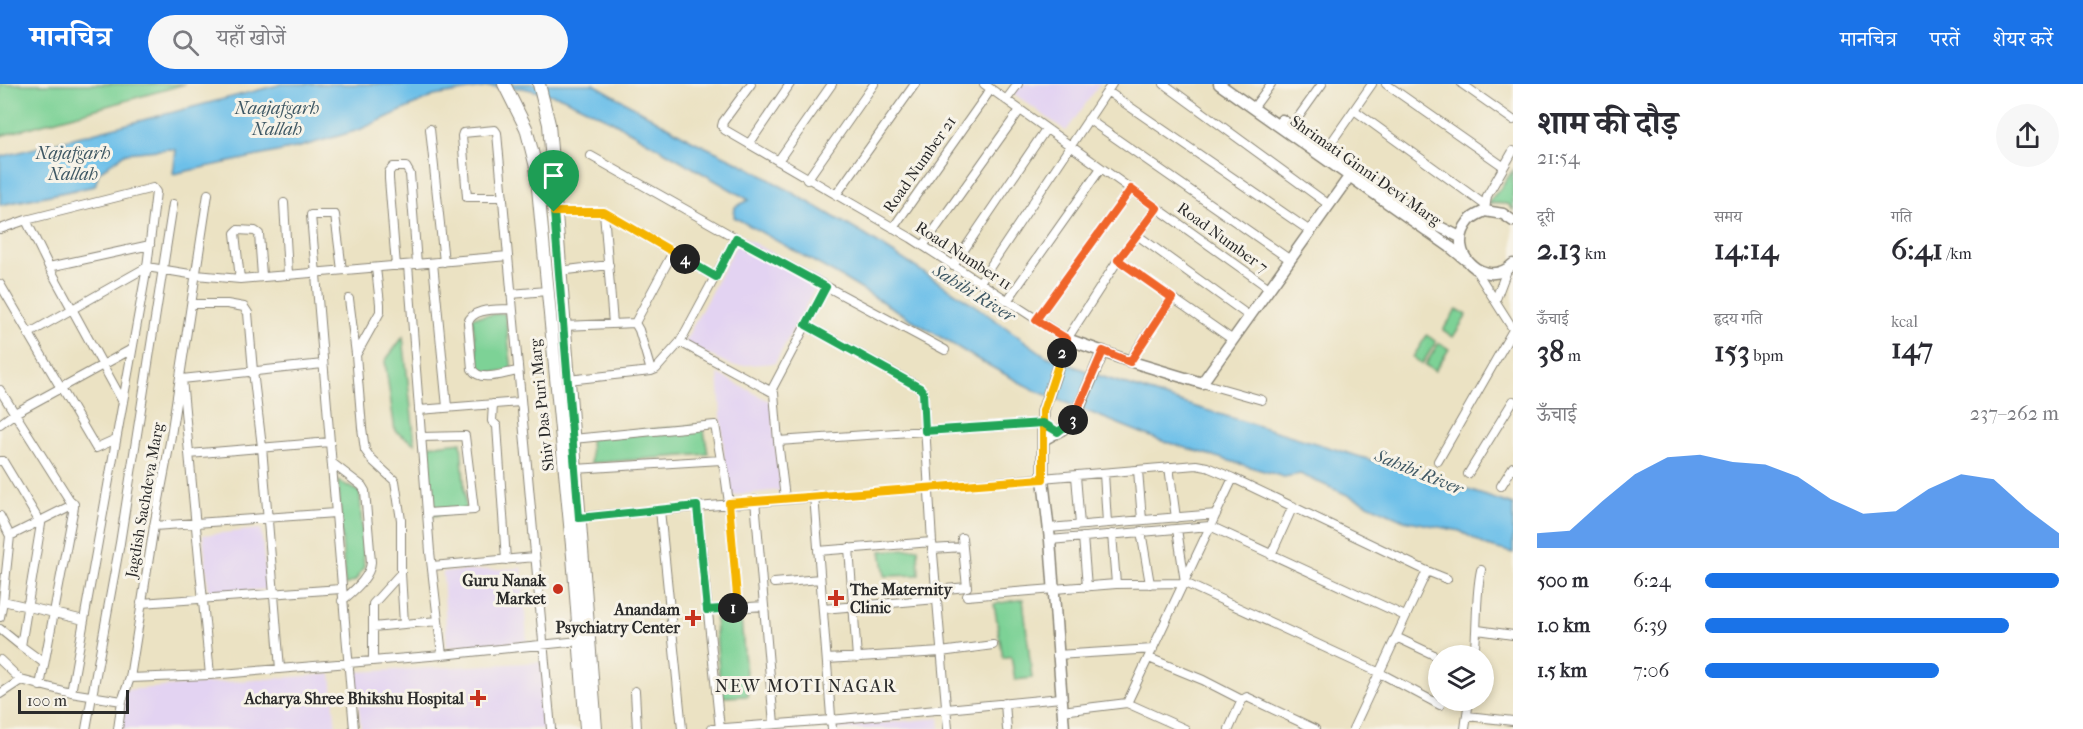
<!DOCTYPE html>
<html lang="hi">
<meta charset="utf-8">
<style>
:root{--surface:#fff;--page:#f7f7f7;--text:#2b2b33;--muted:#7c7c81;--accent:#1a73e8}
body{margin:0;font-family:"IM FELL French Canon","Noto Serif Devanagari",serif;background:var(--page);color:var(--text);height:100vh;display:flex;flex-direction:column;font-size:22px;white-space:nowrap}
*{box-sizing:border-box;margin:0}
p{font-size:20px;color:var(--muted)}
.icon{flex:none;width:33px;height:33px;fill:none;stroke:currentColor;stroke-width:2;stroke-linecap:round;stroke-linejoin:round}
.map{position:relative;flex:1;overflow:hidden}
.side{display:flex;flex-direction:column;background:var(--surface);width:570px}
.side>*{flex:none}
.tools{position:absolute;left:1428px;top:561px;display:grid;gap:12px}
.tools a{display:grid;place-items:center;width:66px;height:66px;border-radius:50%;background:var(--surface);box-shadow:0 3px 9px #0003;font-size:30px}
.scale{position:absolute;left:18px;bottom:15px;width:111px;box-sizing:border-box;padding-left:6px;border:3px solid #2b2b2b;border-top:0;font-size:16px;line-height:21px;white-space:nowrap;color:#2b2b2b;-webkit-text-stroke:4px #f7f3e8;paint-order:stroke}
.pin{position:absolute;display:grid;place-items:center;width:51px;height:51px;color:#fff;margin:-62px -26px;border-radius:50% 50% 50% 0;rotate:-45deg;box-shadow:0 0 6px #0007}
.pin .icon{rotate:45deg}
.km{position:absolute;width:30px;height:30px;margin:-15px;border-radius:50%;background:#222;color:#fff;font-size:16px;line-height:30px;text-align:center}
.round{display:grid;place-items:center;flex:none;width:63px;height:63px;border-radius:32px;background:var(--page)}
.overview{display:flex;align-items:center;justify-content:space-between;height:102px;padding:0 24px}
h1{font-size:33px;font-weight:700;line-height:45px}
.stats{display:grid;grid-template-columns:repeat(3,1fr);gap:9px;height:102px;padding:6px 24px}
.stats div{display:grid;align-content:center}
.stats b{font-size:30px;font-weight:700}
.stats small{font-size:16px;font-weight:400}
.stats p{font-size:16px}
.chart{height:168px;padding:12px 24px}
.chart p{display:flex;justify-content:space-between}
.chart svg{width:100%;height:108px;margin-top:6px;fill:var(--accent);opacity:.7}
ul{padding:0 24px;list-style:none;font-size:20px}
li{display:grid;grid-template-columns:96px 72px 1fr;align-items:center;height:45px}
li i{height:15px;border-radius:8px;background:var(--accent)}
header{display:flex;align-items:center;gap:36px;box-sizing:border-box;height:84px;padding:0 30px;background:var(--accent);color:#fff}
header strong{font-size:28px}
nav{display:flex;gap:33px;margin-inline-start:auto;font-size:21px}
.search{width:420px;height:54px;background:var(--page);display:flex;align-items:center;gap:15px;box-sizing:border-box;padding:0 21px;border-radius:33px;color:var(--muted);font-size:22px}
main{display:flex;flex:1;min-height:0}
.map>svg:first-child{display:block}
.built{fill:#e3d3f2}
.green{fill:#7dd296;stroke:#547e60;stroke-width:1.5}
.water{fill:#6dc0e9;stroke:#4c768a;stroke-width:1.5}
.lines{fill:none;stroke-linecap:round;stroke-linejoin:round}
.minor-casing{stroke:#8b8677;stroke-width:10}
.tertiary-casing{stroke:#8b8677;stroke-width:13}
.secondary-casing{stroke:#8b8677;stroke-width:14}
.minor{stroke:#fff;stroke-width:8}
.tertiary{stroke:#fff;stroke-width:10}
.secondary{stroke:#fff;stroke-width:12}
.split-1-casing{stroke:#fff;stroke-width:12}
.split-2-casing{stroke:#fff;stroke-width:12}
.split-3-casing{stroke:#fff;stroke-width:12}
.split-4-casing{stroke:#fff;stroke-width:12}
.split-5-casing{stroke:#fff;stroke-width:12}
.split-1{stroke:#22a559;stroke-width:8}
.split-2{stroke:#f5b400;stroke-width:8}
.split-3{stroke:#f0652b;stroke-width:8}
.split-4{stroke:#22a559;stroke-width:8}
.split-5{stroke:#f5b400;stroke-width:8}
.poi-dot{fill:#c8321e;stroke:#f7f3e8;stroke-width:2}
.labels{text-anchor:middle;stroke-width:6;stroke-linejoin:round;paint-order:stroke}
.street-label{font-size:16px;fill:#2b2b2b;stroke:#f7f3e8}
.poi-label{font-size:16px;font-weight:bold;fill:#2b2b2b;stroke:#f7f3e8;text-anchor:end}
.water-label{font-size:18px;font-style:italic;fill:#3f5864;stroke:#f7f3e8}
.neighbourhood-label{font-size:18px;letter-spacing:1.5px;fill:#2b2b2b;stroke:#f7f3e8}
</style>
<header>
<strong>मानचित्र</strong>
<div class="search"><svg class="icon" aria-label="search" viewBox="0 0 24 24"><circle cx="10" cy="10" r="6"/><path d="M15 15l6 6"/></svg>यहाँ खोजें</div>
<nav><a>मानचित्र</a><a>परतें</a><a>शेयर करें</a></nav>
</header>
<main>
<div class="map">
<svg width="1513" height="645" viewBox="0 0 1513 645">
<rect width="100%" height="100%" fill="#f7f3e8"/>
<filter id="ink" filterUnits="userSpaceOnUse"><feTurbulence type="fractalNoise" baseFrequency=".0167" numOctaves="2"/><feDisplacementMap in="SourceGraphic" scale="12" xChannelSelector="R" yChannelSelector="G"/><feConvolveMatrix kernelMatrix="1 2 1 2 8 2 1 2 1" color-interpolation-filters="sRGB"/></filter>
<filter id="wash" filterUnits="userSpaceOnUse"><feTurbulence type="fractalNoise" baseFrequency=".008" numOctaves="4" result="noise"/><feDisplacementMap in="SourceGraphic" scale="24" xChannelSelector="R" yChannelSelector="G"/><feGaussianBlur stdDeviation="1.35" result="paint"/><feColorMatrix in="noise" values="0 0 0 0 0 0 0 0 0 0 0 0 0 0 0 0 0 1.4 0 .05"/><feComposite in="paint" operator="in"/></filter>
<g filter="url(#wash)">
<rect width="100%" height="100%" fill="#ebe2c3"/>
<path class="built" d="M1019,0H1100L1066,47L1013,9Z
M741,152L820,195L775,279L733,282L684,259Z
M718,290L771,318L781,406L727,412Z
M261,445L267,505L209,510L203,451Z
M522,484L527,558L447,563L443,488Z
M545,578V645H361L355,588Z
M331,590L336,645H122L125,606Z
M939,634L940,645H836L835,643Z"/>
<path class="green" d="M0,0H185L0,52Z
M1513,86V126L1508,120L1487,119L1501,104Z
M1457,225L1467,231L1453,253L1443,246Z
M505,229L512,286L480,290L472,233Z
M1427,251L1436,258L1422,280L1413,273Z
M403,253L415,360L395,347L385,277Z
M1439,259L1449,265L1435,287L1425,281Z
M703,341L708,370L591,379L590,351Z
M461,358L466,426L432,432L427,362Z
M338,397L360,408L364,483L355,497L345,501Z
M918,464L919,491L885,492L881,467Z
M1023,515L1032,594L1015,596L1011,572L1003,574L994,520Z
M715,535H741L748,612L721,613Z"/>
<path class="water" d="M282,0H594L693,57L748,83L865,151L970,218L1046,272L1100,292L1183,319L1453,401L1513,421V469L1487,462L1460,447L1404,436L1300,390L1284,393L1159,356L1034,306L977,275L836,190L734,133L735,123L749,116L610,36L561,13L523,4L488,3L434,12L359,46L300,63L173,90L176,66L169,65L126,69L99,88L95,102L0,121V73Z"/>
</g>
<g filter="url(#ink)">
<g class="lines">
<g class="minor-casing">
<path id="minor" d="M751,0L723,38L722,42L725,46L911,154L1067,255L1118,176L1157,124
M984,0L1269,204
M1164,0L1328,120
M1386,0L1503,82
M1462,0L1513,36
M1107,7L1310,147
M1006,16L1018,0
M1257,19L1271,0
M1354,26L1485,121
M1088,35L1289,175
M1292,42L1322,0
M430,45L444,178
M749,60L790,0
M1326,66L1372,0
M591,72L736,154L945,266
M778,77L832,0
M807,96L874,0
M836,111L915,0
M503,113H467L462,52L463,49L495,46L497,49L508,172
M284,119L288,190
M1485,126L1487,112L1513,67
M554,128H604L715,193
M604,128L613,240
M26,136L49,183L123,318
M893,144L991,5
M0,145L26,136L153,104L156,108L147,183L196,191L240,195L508,172L551,645
M1137,151L1249,232
M923,162L1020,26
M1118,176L1233,256
M433,179L447,323
M408,181L430,468L442,571
M396,182L389,95V88L393,83H406L410,90L417,180
M953,182L1046,45
M49,183L150,161
M376,184L380,220V228L356,271L362,344L365,366L372,376L395,397L401,436V489
M1475,185L1513,245
M342,186L335,131H311L354,645
M559,187L609,181
M240,195L235,149L238,146L255,147L259,150L262,192
M980,198L1112,0
M0,200L96,364L116,355
M511,210L547,207
M349,215L356,270
M1496,215L1507,186
M1007,217L1101,84
M192,220H227L244,223L248,229L253,287L262,363L280,585
M512,225C498,226 472,223 468,239L472,285C480,299 503,289 518,287
M1036,236L1131,105
M635,239L673,168
M635,239L639,246L651,287
M806,241L916,301L923,308L932,458L948,645
M564,242L635,239
M28,250L147,183L71,609
M680,258L774,309L778,357
M1129,277L1172,214
M182,295L210,591
M182,295L323,280
M568,296L651,287L656,285L680,258L736,154
M1202,299L1262,316
M0,306L74,423L40,602
M771,307L826,203
M493,320L492,337L497,342L506,476
M419,326L520,318
M0,340L15,329L132,265
M421,353L465,352L474,426L427,429
M573,355L715,341L721,376
M189,370L330,358
M0,377H3L41,440L21,562L44,579
M1438,377L1513,246
M332,379L362,402L365,407L371,478C370,494 353,507 342,517
M1169,383L1176,434
M575,385L721,376L724,383L729,419L738,524
M1138,386L1142,436
M1104,389L1107,439
M1468,390L1513,317
M1076,392L1080,441
M1501,402L1513,383
M814,411L832,645
M785,414L778,357L1043,339L1058,348
M755,416L774,640
M697,422L720,645
M660,426L682,645
M0,432L10,452L3,517L84,536
M579,433C784,414 990,399 1196,381L1207,383L1233,394L1427,487L1447,495
M154,442L335,429
M1049,444L1216,430
M1177,445L1185,498
M1141,447L1150,500
M1112,450L1116,500
M10,452L74,420
M1083,453L1087,503
M1050,456L1210,442L1405,532
M849,464L857,574
M932,465L963,463
M818,467L932,458
M1271,471L1293,422
M432,482L535,473
M774,499L820,495
M936,506L967,503L962,454
M967,512L1116,500L1185,499L1380,589L1440,621
M141,519L341,505
M823,525L937,515
M707,526L764,522
M0,533L3,517
M404,540L438,537
M373,543L404,540L401,489L373,520C373,539 373,558 373,577
M0,545L21,562
M1478,546L1513,551
M1396,553L1432,570
M1057,571L1153,565
M1474,572C1478,543 1475,514 1481,486
M1149,574L1203,596L1242,616
M827,575L941,568L993,561
M0,576L21,596L71,609L122,617
M130,594L210,591L442,571L579,557
M635,607L637,645
M0,610L21,596
M1005,619L1007,645
M1127,619L1233,394
M1062,627L1127,619L1185,645
M1467,632L1513,637
M86,645L120,459L173,120
M118,645L122,617L130,594L154,442L170,358L208,110
M712,645L831,636L1061,614
M1229,645L1242,616L1247,613L1315,645
M1353,645L1427,487
M1465,645L1469,616"/>
</g>
<g class="tertiary-casing">
<path id="tertiary" d="M1219,0L1450,163L1466,176
M1282,36L1432,139L1460,153
M1513,137L1503,130L1485,127C1479,130 1473,132 1469,137C1443,169 1486,207 1513,180
M1043,356L1063,345L1074,336L1103,267
M1064,645L1050,456L1043,395V327L1067,255L1129,277L1202,299L1354,86"/>
</g>
<g class="secondary-casing">
<path id="secondary" d="M504,0L526,44L536,83L573,472L586,645
M539,0L549,40L596,645"/>
</g>
<use href="#minor" class="minor"/>
<use href="#tertiary" class="tertiary"/>
<use href="#secondary" class="secondary"/>
</g>
</g>
<g class="lines" filter="url(#ink)">
<g class="split-1-casing">
<path id="split-1" d="M554,128L579,434L697,422L707,526L733,524"/>
</g>
<g class="split-2-casing">
<path id="split-2" d="M733,524H738L729,419L1043,395V327L1062,269"/>
</g>
<g class="split-3-casing">
<path id="split-3" d="M1062,269L1067,255L1036,236L1131,105L1157,124L1118,176L1172,214L1130,278L1103,267L1073,336"/>
</g>
<g class="split-4-casing">
<path id="split-4" d="M685,175L716,193L736,154L826,203L806,241L920,304L923,308L925,347L1043,339L1058,348L1073,336"/>
</g>
<g class="split-5-casing">
<path id="split-5" d="M554,128H604L685,175"/>
</g>
<use href="#split-1" class="split-1"/>
<use href="#split-2" class="split-2"/>
<use href="#split-3" class="split-3"/>
<use href="#split-4" class="split-4"/>
<use href="#split-5" class="split-5"/>
</g>
<g class="poi-dot">
<circle cx="558" cy="505" r="6"/>
<path d="M833 505h6v6h6v6h-6v6h-6v-6h-6v-6h6z"/>
<path d="M690 525h6v6h6v6h-6v6h-6v-6h-6v-6h6z"/>
<path d="M475 605h6v6h6v6h-6v6h-6v-6h-6v-6h6z"/>
</g>
<g class="labels">
<g class="street-label">
<text transform="translate(919 80) rotate(-55)" y="6">Road Number 21</text>
<text transform="translate(1366 86) rotate(35)" y="6">Shrimati Ginni Devi Marg</text>
<text transform="translate(1223 153) rotate(36)" y="6">Road Number 7</text>
<text transform="translate(964 171) rotate(33)" y="6">Road Number 11</text>
<text transform="translate(541 321) rotate(-96)" y="6">Shiv Das Puri Marg</text>
<text transform="translate(144 416) rotate(-80)" y="6">Jagdish Sachdeva Marg</text>
</g>
<g class="poi-label">
<text x="546" y="502">Guru Nanak<tspan x="546" dy="18">Market</tspan></text>
<text x="850" y="511" text-anchor="start">The Maternity<tspan x="850" dy="18">Clinic</tspan></text>
<text x="680" y="531">Anandam<tspan x="680" dy="18">Psychiatry Center</tspan></text>
<text x="464" y="620">Acharya Shree Bhikshu Hospital</text>
</g>
<g class="water-label">
<text x="277" y="30">Naajafgarh<tspan x="277" dy="21">Nallah</tspan></text>
<text x="73" y="75">Najafgarh<tspan x="73" dy="21">Nallah</tspan></text>
<text transform="translate(974 209) rotate(32)" y="6">Sahibi River</text>
<text transform="translate(1419 388) rotate(22)" y="6">Sahibi River</text>
</g>
<g class="neighbourhood-label">
<text x="806" y="608">NEW MOTI NAGAR</text>
</g>
</g>
</svg>
<div class="tools">
<a><svg class="icon" aria-label="layers" viewBox="0 0 24 24"><path d="M12 4l9 5-9 5-9-5zM3 14l9 5 9-5"/></svg></a>
</div>
<div class="scale">100 m</div>
<div class="pin" style="left:554px;top:128px;background:#1e9e55"><svg class="icon" aria-label="arrive" viewBox="0 0 24 24"><path d="M6 21V4h12l-3 4 3 4H6"/></svg></div>
<b class="km" style="left:733px;top:524px">1</b>
<b class="km" style="left:1062px;top:269px">2</b>
<b class="km" style="left:1073px;top:336px">3</b>
<b class="km" style="left:685px;top:175px">4</b>
</div>
<section class="side">
<div class="overview"><div><h1>शाम की दौड़</h1><p>21:54</p></div><a class="round"><svg class="icon" aria-label="share" viewBox="0 0 24 24"><path d="M12 15V3M7 8l5-5 5 5M5 13v7h14v-7"/></svg></a></div>
<div class="stats">
<div><p>दूरी</p><b>2.13<small> km</small></b></div>
<div><p>समय</p><b>14:14</b></div>
<div><p>गति</p><b>6:41<small> /km</small></b></div>
</div>
<div class="stats">
<div><p>ऊँचाई</p><b>38<small> m</small></b></div>
<div><p>हृदय गति</p><b>153<small> bpm</small></b></div>
<div><p>kcal</p><b>147</b></div>
</div>
<div class="chart"><p><span>ऊँचाई</span>237–262 m</p>
<svg viewBox="0 0 160 44" preserveAspectRatio="none"><path d="M0 44V38L10 37L20 25L30 14L40 7L50 6L60 9L70 10L80 15L90 24L100 30L110 29L120 20L130 14L140 16L150 28L160 38V44z"/></svg>
</div>
<ul>
<li><b>500 m</b>6:24<i style="width:100%"></i></li>
<li><b>1.0 km</b>6:39<i style="width:86%"></i></li>
<li><b>1.5 km</b>7:06<i style="width:66%"></i></li>
</ul>
</section>
</main>
